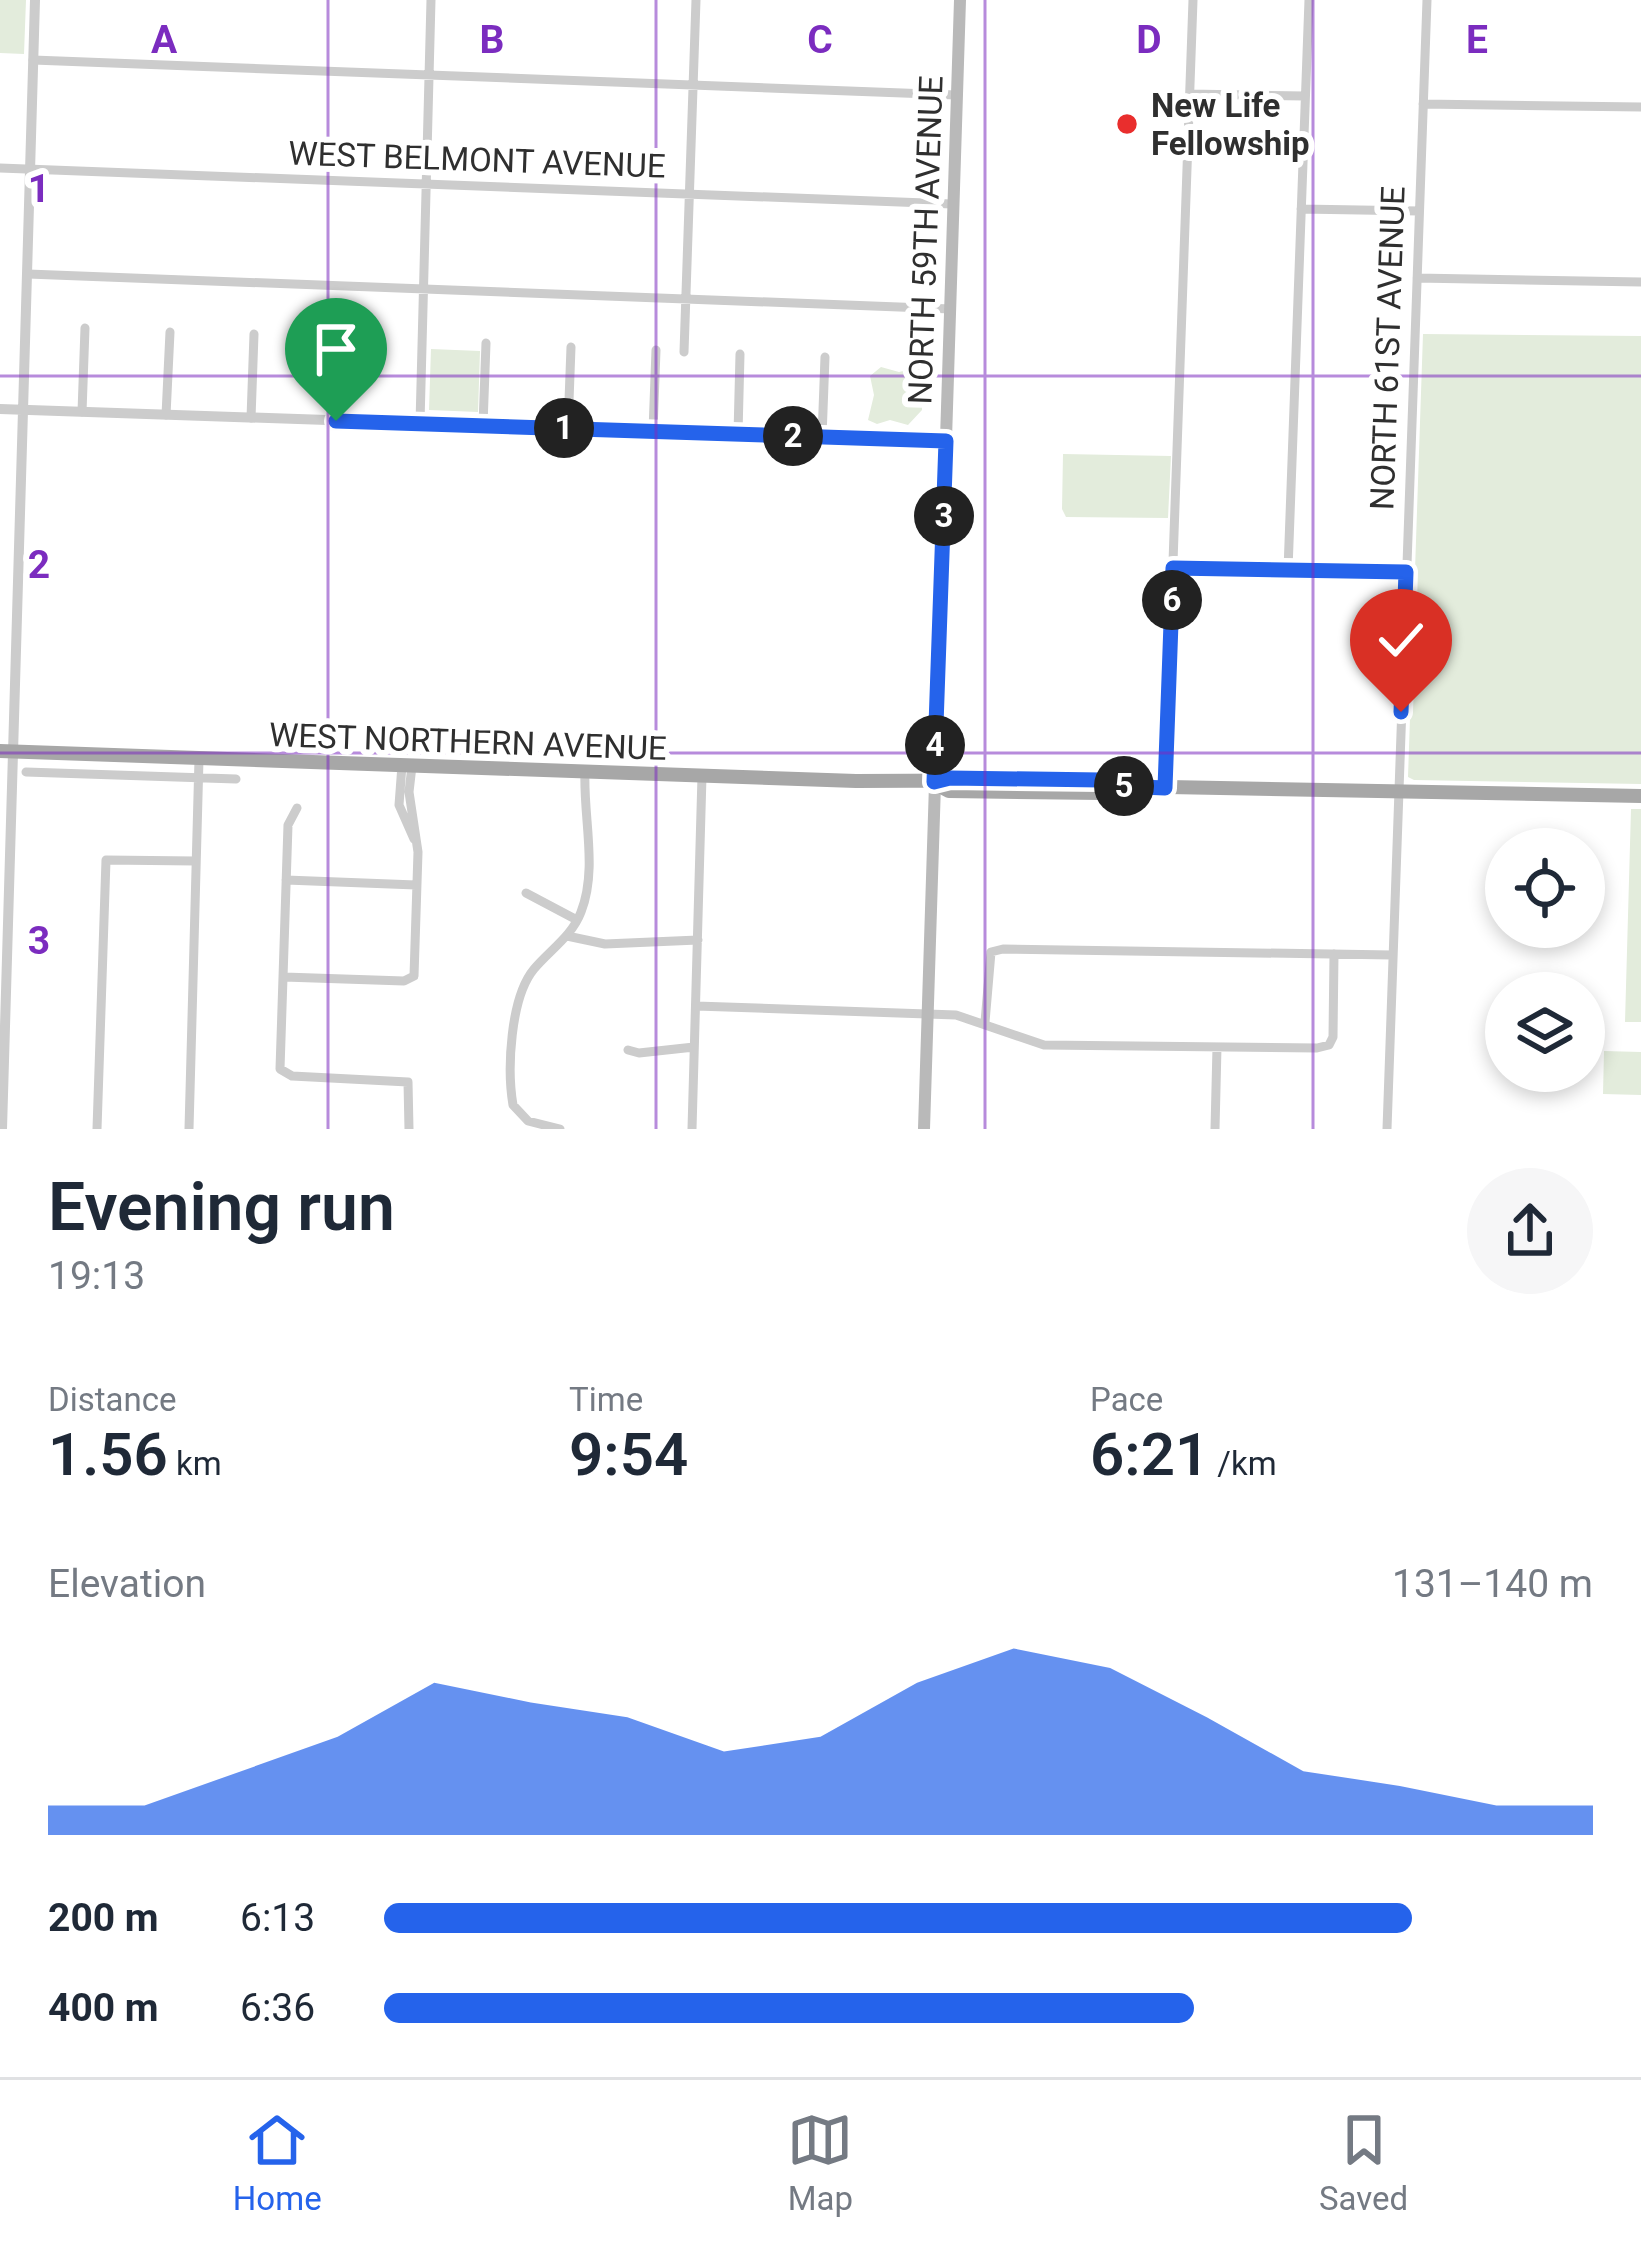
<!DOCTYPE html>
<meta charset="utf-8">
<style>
:root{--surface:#fff;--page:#f6f6f7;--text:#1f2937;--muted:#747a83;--line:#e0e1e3;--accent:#2563eb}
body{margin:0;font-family:Roboto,sans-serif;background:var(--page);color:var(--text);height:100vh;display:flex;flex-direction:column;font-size:45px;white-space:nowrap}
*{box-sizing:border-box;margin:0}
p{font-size:39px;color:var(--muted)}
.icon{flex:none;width:66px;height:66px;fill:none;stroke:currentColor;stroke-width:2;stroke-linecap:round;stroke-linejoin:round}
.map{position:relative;height:1129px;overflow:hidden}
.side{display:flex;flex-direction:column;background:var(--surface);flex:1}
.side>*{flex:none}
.buttons{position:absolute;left:1485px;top:828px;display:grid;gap:24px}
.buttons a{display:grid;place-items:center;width:120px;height:120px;border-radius:50%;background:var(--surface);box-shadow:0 6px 18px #0003;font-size:60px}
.pin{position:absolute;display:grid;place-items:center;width:102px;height:102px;color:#fff;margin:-123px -51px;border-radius:50% 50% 50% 0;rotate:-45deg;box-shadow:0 0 12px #0007}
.pin .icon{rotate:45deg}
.km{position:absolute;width:60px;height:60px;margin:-30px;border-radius:50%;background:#222;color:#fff;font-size:33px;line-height:60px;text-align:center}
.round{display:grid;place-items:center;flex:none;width:126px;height:126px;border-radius:63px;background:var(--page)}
.head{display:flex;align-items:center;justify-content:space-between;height:204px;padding:0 48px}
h1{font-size:66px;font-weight:600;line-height:90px}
.metrics{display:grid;grid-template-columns:repeat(3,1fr);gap:18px;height:204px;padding:12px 48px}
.metrics div{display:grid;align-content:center}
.metrics b{font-size:60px;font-weight:600}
.metrics small{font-size:33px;font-weight:400}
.metrics p{font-size:33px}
.chart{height:336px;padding:24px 48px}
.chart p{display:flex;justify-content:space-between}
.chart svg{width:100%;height:216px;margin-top:12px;fill:var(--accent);opacity:.7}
ul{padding:0 48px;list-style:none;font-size:39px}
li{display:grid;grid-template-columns:192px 144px 1fr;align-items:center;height:90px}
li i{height:30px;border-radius:15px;background:var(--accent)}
.tab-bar{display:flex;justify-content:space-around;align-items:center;height:168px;border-top:3px solid var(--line);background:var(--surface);font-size:33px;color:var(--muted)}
.tab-bar a{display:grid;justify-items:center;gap:6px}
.tab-bar .on{color:var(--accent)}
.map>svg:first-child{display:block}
.green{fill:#e3ecdc}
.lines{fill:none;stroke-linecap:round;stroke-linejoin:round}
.minor{stroke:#ccc;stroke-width:9}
.tertiary{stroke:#ccc;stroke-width:10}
.secondary{stroke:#b9b9b9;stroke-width:12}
.primary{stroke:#a7a7a7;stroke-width:14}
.route-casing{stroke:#fff;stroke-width:24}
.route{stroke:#2563eb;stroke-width:15}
.grid{fill:none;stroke:#7b2cbf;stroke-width:3;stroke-opacity:0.55}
.poi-dot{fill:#e92e2d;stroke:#fff;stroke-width:4.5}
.labels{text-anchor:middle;stroke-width:12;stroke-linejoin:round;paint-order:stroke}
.poi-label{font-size:33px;font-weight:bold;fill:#2f2f2f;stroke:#fff;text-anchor:start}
.street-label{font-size:33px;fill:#2f2f2f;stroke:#fff}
.grid-label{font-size:39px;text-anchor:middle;font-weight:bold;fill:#7b2cbf;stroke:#fff;stroke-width:12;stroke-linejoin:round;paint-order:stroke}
</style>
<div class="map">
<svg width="1641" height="1129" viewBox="0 0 1641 1129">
<rect width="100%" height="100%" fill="#fff"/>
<path class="green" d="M0,0H26L24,54L0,53Z
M1423,334L1641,336V784L1414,780L1408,777Z
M431,349L480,351L478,412L429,410Z
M881,367L899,372L916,368L922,371V410L908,425L890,420L877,424L868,420L874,395L870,376Z
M1063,454L1171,456L1168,518L1066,517L1062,509Z
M1631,809H1641V1022H1625Z
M1604,1051L1641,1052V1095L1603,1094Z"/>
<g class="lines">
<path class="minor" d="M33,60L956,95
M1190,94L1305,96
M1423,104L1641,107
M0,168L952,204
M1301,209L1419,211
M28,274L951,309
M1417,278L1641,282
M684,352L696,0
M82,412L85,328
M166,415L170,332
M251,418L254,334
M336,421L339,337
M420,423L431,0
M483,425L486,343
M568,428L571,347
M653,431L656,350
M738,434L740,354
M822,437L825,357
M1173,568L1406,572
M1288,570L1309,0
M402,765L399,805L414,839
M26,772L236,779
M1165,787L1193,0
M297,808L288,825L280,1069L292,1076L408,1082L409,1129
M286,880L416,885
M526,893L577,920
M567,936L605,944L698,940
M284,977L404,981L414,976L418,852L409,792L412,766
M696,1006L956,1015L1044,1045L1317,1048L1329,1045L1333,1037L1334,954
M985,1022L991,952L1003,949L1392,955
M628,1050L639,1053L694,1047
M97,1129L106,860L195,861
M189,1129L199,759
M560,1129L528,1121L513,1105C507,1070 510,998 534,969C550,950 572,936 581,912C598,869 583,817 585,772
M692,1129L702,776
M1215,1129L1217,1047
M1387,1129L1427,0"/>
<path class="tertiary" d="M0,409L946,441
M2,1129L35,0"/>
<path class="secondary" d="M924,1129L960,0"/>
<path class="primary" d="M0,751L856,781L1101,780L1117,786L1641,796
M934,783L949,791L1102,793L1117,786"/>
</g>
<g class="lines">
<g class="route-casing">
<path id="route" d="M336,421L946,441L934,782L950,778L1101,780L1117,786L1165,788L1173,568L1406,572L1401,712"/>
</g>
<use href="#route" class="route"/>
</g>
<path class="grid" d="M328,0V1129M656,0V1129M985,0V1129M1313,0V1129M0,376H1641M0,753H1641"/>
<circle class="poi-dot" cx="1127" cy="124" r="12"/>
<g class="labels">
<g class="poi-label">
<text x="1151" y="117">New Life<tspan x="1151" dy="38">Fellowship</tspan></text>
</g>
<g class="street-label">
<text transform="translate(477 159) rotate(2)" y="12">WEST BELMONT AVENUE</text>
<text transform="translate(925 240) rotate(-88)" y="12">NORTH 59TH AVENUE</text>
<text transform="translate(1387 348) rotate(-88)" y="12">NORTH 61ST AVENUE</text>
<text transform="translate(468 741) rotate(2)" y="12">WEST NORTHERN AVENUE</text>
</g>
</g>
<g class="grid-label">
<text x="164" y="53">A</text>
<text x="492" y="53">B</text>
<text x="820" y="53">C</text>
<text x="1149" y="53">D</text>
<text x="1477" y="53">E</text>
<text x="39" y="202">1</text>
<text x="39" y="578">2</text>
<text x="39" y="954">3</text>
</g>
</svg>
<div class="buttons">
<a><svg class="icon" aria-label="locate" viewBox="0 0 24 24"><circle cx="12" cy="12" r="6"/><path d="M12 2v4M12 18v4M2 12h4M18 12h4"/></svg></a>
<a><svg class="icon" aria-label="layers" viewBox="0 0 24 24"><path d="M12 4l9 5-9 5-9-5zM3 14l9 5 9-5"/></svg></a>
</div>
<div class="pin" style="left:336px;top:421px;background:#1e9e55"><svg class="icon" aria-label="arrive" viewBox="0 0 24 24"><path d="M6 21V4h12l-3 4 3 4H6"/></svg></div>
<div class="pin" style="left:1401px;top:712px;background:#d93025"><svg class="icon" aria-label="check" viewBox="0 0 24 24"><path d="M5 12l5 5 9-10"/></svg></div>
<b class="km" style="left:564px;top:428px">1</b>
<b class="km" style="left:793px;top:436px">2</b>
<b class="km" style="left:944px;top:516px">3</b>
<b class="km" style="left:935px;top:745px">4</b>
<b class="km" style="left:1124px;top:786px">5</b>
<b class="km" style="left:1172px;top:600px">6</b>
</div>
<section class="side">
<div class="head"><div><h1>Evening run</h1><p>19:13</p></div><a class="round"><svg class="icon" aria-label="share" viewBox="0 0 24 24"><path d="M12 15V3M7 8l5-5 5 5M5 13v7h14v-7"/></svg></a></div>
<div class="metrics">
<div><p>Distance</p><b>1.56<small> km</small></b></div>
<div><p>Time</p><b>9:54</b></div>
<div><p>Pace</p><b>6:21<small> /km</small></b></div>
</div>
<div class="chart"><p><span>Elevation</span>131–140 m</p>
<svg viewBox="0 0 160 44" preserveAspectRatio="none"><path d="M0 44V38L10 38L20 31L30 24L40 13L50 17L60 20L70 27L80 24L90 13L100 6L110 10L120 20L130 31L140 34L150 38L160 38V44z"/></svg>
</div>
<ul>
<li><b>200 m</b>6:13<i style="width:85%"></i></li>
<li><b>400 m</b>6:36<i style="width:67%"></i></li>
</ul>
</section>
<nav class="tab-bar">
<a class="on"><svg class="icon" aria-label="home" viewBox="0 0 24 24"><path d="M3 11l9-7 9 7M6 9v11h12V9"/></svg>Home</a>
<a><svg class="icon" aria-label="map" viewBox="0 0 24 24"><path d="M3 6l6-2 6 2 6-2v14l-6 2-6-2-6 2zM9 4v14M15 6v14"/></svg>Map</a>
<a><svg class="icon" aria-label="saved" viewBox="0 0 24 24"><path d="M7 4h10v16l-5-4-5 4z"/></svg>Saved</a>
</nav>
